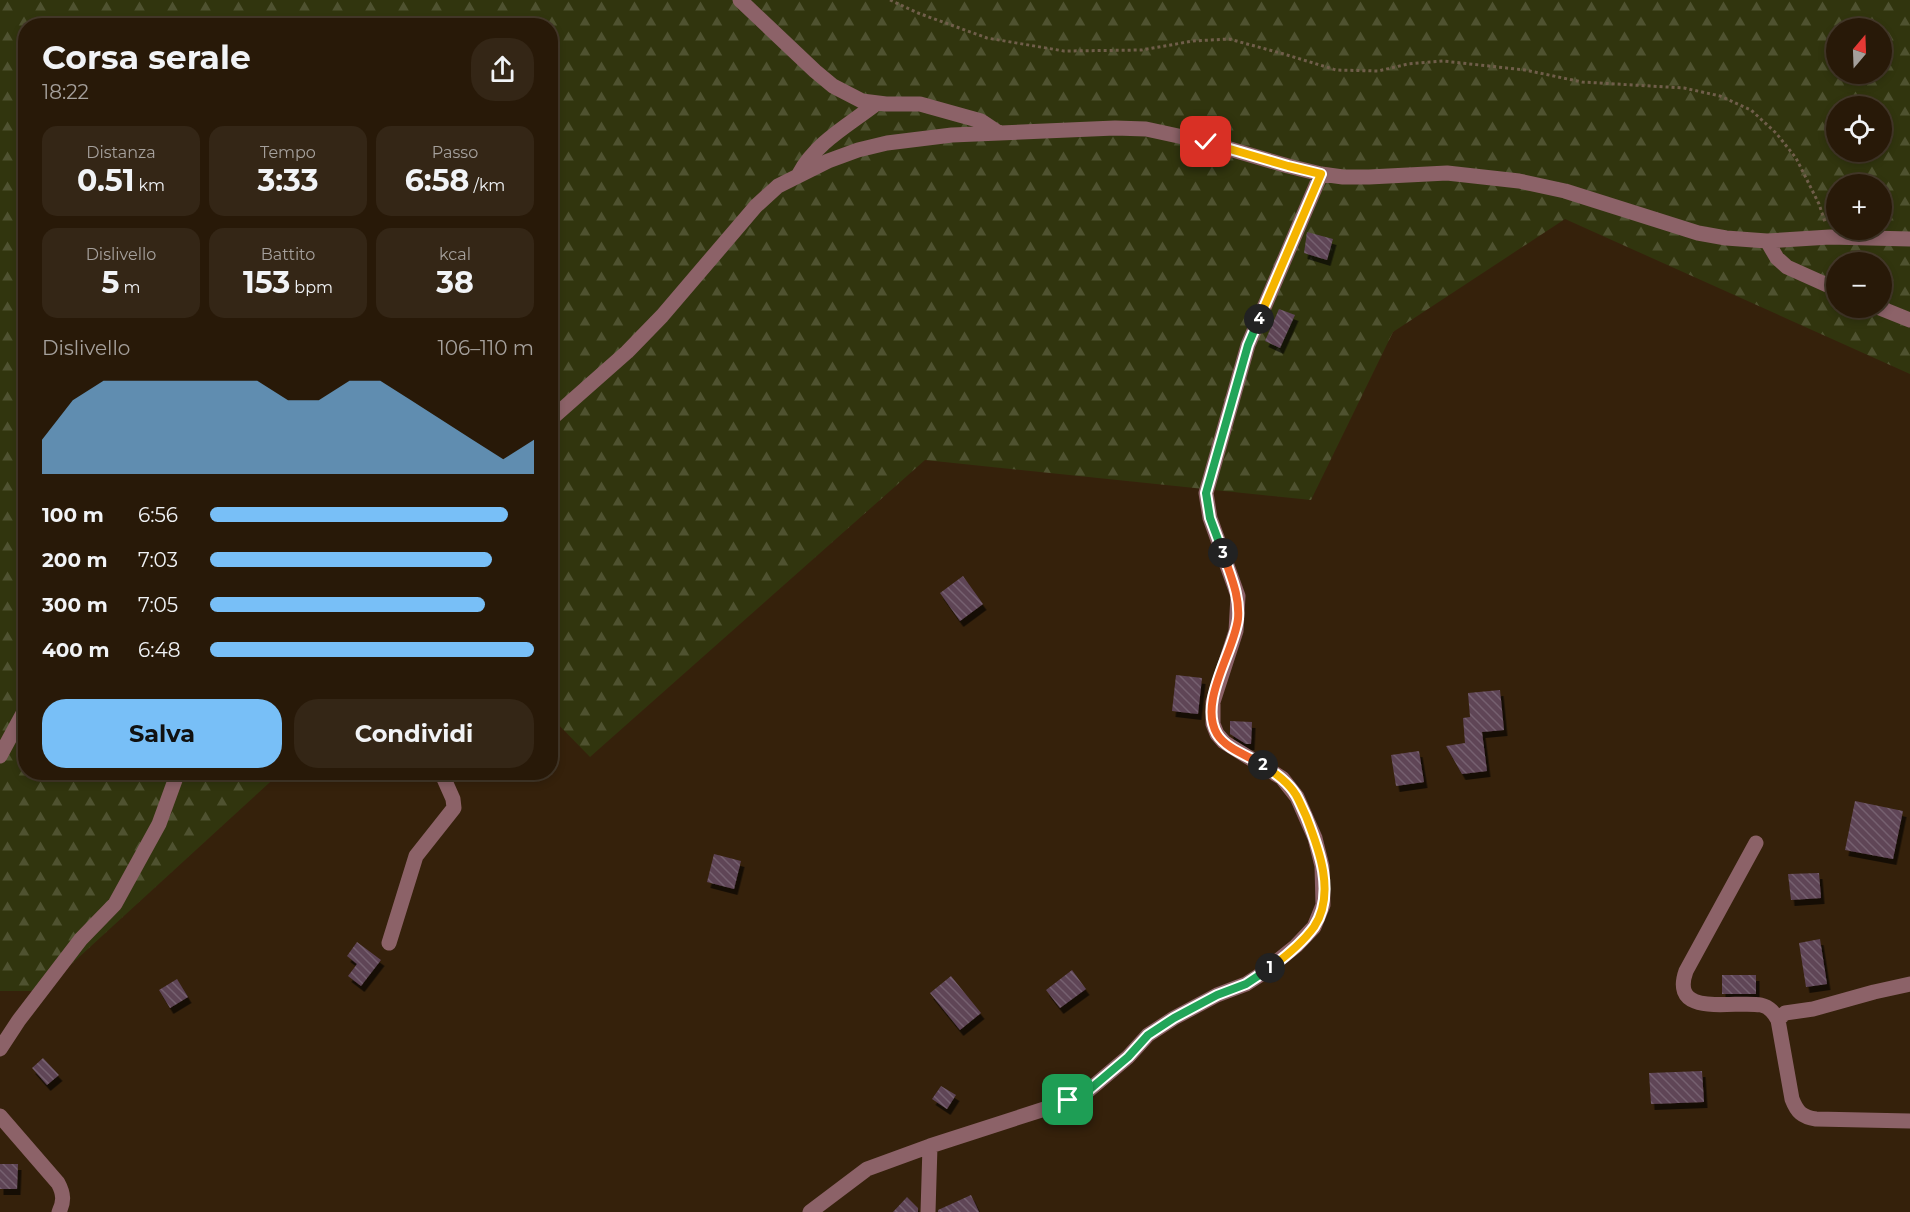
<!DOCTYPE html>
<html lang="it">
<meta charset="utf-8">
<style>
:root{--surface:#281908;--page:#342616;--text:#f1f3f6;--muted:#a5a09c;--line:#443829;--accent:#78bff7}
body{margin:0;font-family:Montserrat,sans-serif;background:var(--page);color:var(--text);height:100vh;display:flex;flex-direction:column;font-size:22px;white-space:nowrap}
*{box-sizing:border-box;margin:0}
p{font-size:20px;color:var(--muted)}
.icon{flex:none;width:33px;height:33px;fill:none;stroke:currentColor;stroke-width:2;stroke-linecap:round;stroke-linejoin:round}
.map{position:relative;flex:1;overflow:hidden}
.drawer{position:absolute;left:18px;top:18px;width:540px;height:762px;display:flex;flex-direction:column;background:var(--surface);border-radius:24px;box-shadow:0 3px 9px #0003,0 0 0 2px var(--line)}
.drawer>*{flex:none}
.needle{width:39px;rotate:19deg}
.buttons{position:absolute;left:1826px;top:18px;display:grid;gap:12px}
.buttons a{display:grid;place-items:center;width:66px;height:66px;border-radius:50%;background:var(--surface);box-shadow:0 3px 9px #0003,0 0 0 2px var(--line);font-size:30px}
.pin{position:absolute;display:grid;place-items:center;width:51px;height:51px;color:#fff;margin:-26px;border-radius:12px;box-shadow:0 3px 9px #0006}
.km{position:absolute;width:30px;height:30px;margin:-15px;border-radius:50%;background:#222;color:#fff;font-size:16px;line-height:30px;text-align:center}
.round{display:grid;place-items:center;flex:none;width:63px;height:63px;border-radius:24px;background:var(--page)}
.overview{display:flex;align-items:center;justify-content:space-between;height:102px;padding:0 24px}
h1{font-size:33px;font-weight:700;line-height:45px}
.metrics{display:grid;grid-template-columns:repeat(3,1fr);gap:9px;height:102px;padding:6px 24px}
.metrics div{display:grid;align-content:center;border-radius:15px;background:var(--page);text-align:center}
.metrics b{font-size:30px;font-weight:700}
.metrics small{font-size:16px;font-weight:400}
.metrics p{font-size:16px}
.chart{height:168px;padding:12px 24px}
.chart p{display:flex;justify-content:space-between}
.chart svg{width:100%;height:108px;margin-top:6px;fill:var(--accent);opacity:.7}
.cta{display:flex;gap:12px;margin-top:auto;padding:12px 24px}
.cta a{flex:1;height:69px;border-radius:24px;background:var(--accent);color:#111;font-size:24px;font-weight:700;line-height:69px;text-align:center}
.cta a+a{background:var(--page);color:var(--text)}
ul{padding:0 24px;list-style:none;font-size:20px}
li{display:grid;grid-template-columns:96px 72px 1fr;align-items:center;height:45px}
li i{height:15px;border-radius:8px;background:var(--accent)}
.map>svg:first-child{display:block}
.forest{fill:url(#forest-firs);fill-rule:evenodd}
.building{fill:url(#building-back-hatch);filter:url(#shadow)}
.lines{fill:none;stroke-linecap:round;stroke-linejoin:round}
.path{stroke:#705e4a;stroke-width:3;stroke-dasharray:3 3;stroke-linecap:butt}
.minor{stroke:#8c6268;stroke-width:15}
.split-1-casing{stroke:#fff;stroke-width:12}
.split-2-casing{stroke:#fff;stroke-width:12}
.split-3-casing{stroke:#fff;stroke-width:12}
.split-4-casing{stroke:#fff;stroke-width:12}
.split-5-casing{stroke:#fff;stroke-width:12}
.split-1{stroke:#22a559;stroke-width:8}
.split-2{stroke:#f5b400;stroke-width:8}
.split-3{stroke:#f0652b;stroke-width:8}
.split-4{stroke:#22a559;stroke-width:8}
.split-5{stroke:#f5b400;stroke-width:8}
</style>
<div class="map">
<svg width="1910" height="1212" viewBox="0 0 1910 1212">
<defs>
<pattern id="forest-firs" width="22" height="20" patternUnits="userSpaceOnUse" patternTransform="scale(1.5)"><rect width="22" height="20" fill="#31350e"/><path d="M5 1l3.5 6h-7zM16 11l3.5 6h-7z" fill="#4f5230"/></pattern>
<pattern id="building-back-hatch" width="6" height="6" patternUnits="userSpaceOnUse" patternTransform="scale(1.5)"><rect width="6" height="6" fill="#5e4557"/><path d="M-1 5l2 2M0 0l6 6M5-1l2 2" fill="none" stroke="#76606f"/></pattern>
<filter id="shadow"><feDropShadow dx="3.5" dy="6" stdDeviation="0" flood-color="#0009"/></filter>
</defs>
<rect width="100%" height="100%" fill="#35210b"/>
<path class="forest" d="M0,0H1910V374L1565,219L1393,332L1311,500L925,460L590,757L551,717L550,26H26V772L280,773L42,991H0ZM1836,28H1881V74H1836ZM1836,106H1881V152H1836ZM1836,184H1881V230H1836ZM1836,262H1881V308H1836Z"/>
<path class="building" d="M1307,232L1333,239L1327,260L1304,253Z
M1279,309L1295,315L1280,348L1265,341Z
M963,576L983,604L960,621L940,593Z
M1176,675L1202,678L1198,714L1172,711Z
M1500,690L1504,730L1482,732L1487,771L1462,774L1446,746L1465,743L1463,718L1470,717L1468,693Z
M1230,721L1252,722L1251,744H1246L1230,734Z
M1419,751L1424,782L1396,786L1391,755Z
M1855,801L1903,811L1893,859L1845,850Z
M714,854L741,861L734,889L707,882Z
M1819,873L1821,898L1791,900L1788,874Z
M1820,939L1827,984L1806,987L1799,943Z
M357,942L381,960L361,986L348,976L357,964L347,956Z
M1072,970L1086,989L1060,1008L1046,990Z
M1722,975H1756V994H1722Z
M951,976L981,1013L960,1030L930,993Z
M177,979L188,997L170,1008L159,990Z
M43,1058L59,1075L47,1085L32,1068Z
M1702,1071L1704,1102L1651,1104L1649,1073Z
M941,1086L956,1095L947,1109L932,1099Z
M0,1164H18L17,1189H0Z
M971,1195L979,1212H938V1210Z
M907,1197L918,1208V1212H893Z"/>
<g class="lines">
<path class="path" d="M890,0L918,13L987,38L1064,51L1142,50L1193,41L1229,39L1284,54L1336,70L1378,71L1408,64L1443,61L1525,70L1582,82L1684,88L1720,96L1751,110L1776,133L1796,158L1819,204L1825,222"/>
<path class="minor" d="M740,0L815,71L833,86L862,101L886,104H920L981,121L999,133
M799,174C816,142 849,125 877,103
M1767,241L1777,258L1787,267L1836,289
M1880,308L1910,320
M550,420L627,352L662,316L756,206L778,186L828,161L858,150L887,143L952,135L1115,128L1146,129L1206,142L1288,166L1321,174L1343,177H1369L1447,173L1519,181L1565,191L1698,233L1726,238L1767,241L1830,237L1910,239
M0,756L26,708
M1756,843L1686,971C1669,1019 1736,1000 1761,1005C1770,1007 1774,1013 1778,1020L1792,1099C1797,1112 1802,1117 1816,1119L1910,1121
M389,943L416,856L454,808L453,799L441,772
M1778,1020L1785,1013L1813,1009L1874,992L1910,984
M0,1049L19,1020L81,939L115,904L159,824L178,772
M0,1116L58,1183C64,1194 64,1202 59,1212
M810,1212L867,1169L930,1146L1057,1105L1089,1090L1128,1057L1148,1035L1174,1018L1217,995L1246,984L1260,975L1296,946L1314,927L1323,905L1322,866L1315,838L1297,797L1282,778L1224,742L1217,734L1213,724V702L1236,631L1238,596L1210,518L1206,493L1248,345L1321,174
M928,1212L930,1146"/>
</g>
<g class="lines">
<g class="split-1-casing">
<path id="split-1" d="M1068,1100L1089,1090L1128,1057L1148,1035L1174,1018L1217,995L1246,984L1270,968"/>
</g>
<g class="split-2-casing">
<path id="split-2" d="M1263,765C1276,774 1288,782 1296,795C1300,802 1303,810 1306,816C1319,849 1336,894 1314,927C1303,942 1285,957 1270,968"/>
</g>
<g class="split-3-casing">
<path id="split-3" d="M1223,553C1230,575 1240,595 1238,619C1234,652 1198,702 1217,734C1226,749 1249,756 1263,765"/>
</g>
<g class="split-4-casing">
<path id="split-4" d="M1223,553L1210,518L1206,493L1248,345L1259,319"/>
</g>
<g class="split-5-casing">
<path id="split-5" d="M1206,142L1288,166L1321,174L1259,319"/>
</g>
<use href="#split-1" class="split-1"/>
<use href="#split-2" class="split-2"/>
<use href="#split-3" class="split-3"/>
<use href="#split-4" class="split-4"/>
<use href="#split-5" class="split-5"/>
</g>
</svg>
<div class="buttons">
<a><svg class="needle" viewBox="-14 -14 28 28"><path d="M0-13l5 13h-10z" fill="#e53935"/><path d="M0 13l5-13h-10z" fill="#a5a09c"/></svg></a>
<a><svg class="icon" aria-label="locate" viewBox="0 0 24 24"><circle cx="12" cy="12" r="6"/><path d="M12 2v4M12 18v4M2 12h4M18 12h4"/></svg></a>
<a>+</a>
<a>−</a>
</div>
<div class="pin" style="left:1068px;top:1100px;background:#1e9e55"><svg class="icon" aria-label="arrive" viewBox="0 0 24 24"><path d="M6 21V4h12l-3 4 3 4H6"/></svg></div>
<div class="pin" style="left:1206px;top:142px;background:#d93025"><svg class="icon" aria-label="check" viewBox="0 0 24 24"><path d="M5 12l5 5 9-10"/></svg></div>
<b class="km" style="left:1270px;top:968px">1</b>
<b class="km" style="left:1263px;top:765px">2</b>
<b class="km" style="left:1223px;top:553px">3</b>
<b class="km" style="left:1259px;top:319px">4</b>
<section class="drawer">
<div class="overview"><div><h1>Corsa serale</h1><p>18:22</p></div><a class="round"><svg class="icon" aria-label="share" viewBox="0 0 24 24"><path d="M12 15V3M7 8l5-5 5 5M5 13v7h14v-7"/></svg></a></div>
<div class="metrics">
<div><p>Distanza</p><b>0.51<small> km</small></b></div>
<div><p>Tempo</p><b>3:33</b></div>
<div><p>Passo</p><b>6:58<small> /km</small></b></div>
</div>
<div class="metrics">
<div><p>Dislivello</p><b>5<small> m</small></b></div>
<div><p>Battito</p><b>153<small> bpm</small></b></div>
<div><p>kcal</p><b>38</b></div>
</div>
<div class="chart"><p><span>Dislivello</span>106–110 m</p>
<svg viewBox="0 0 160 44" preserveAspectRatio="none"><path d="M0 44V30L10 14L20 6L30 6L40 6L50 6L60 6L70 6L80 14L90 14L100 6L110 6L120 14L130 22L140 30L150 38L160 30V44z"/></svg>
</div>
<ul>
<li><b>100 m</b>6:56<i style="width:92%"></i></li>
<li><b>200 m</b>7:03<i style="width:87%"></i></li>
<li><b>300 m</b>7:05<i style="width:85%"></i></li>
<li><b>400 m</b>6:48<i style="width:100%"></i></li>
</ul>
<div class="cta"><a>Salva</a><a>Condividi</a></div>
</section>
</div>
